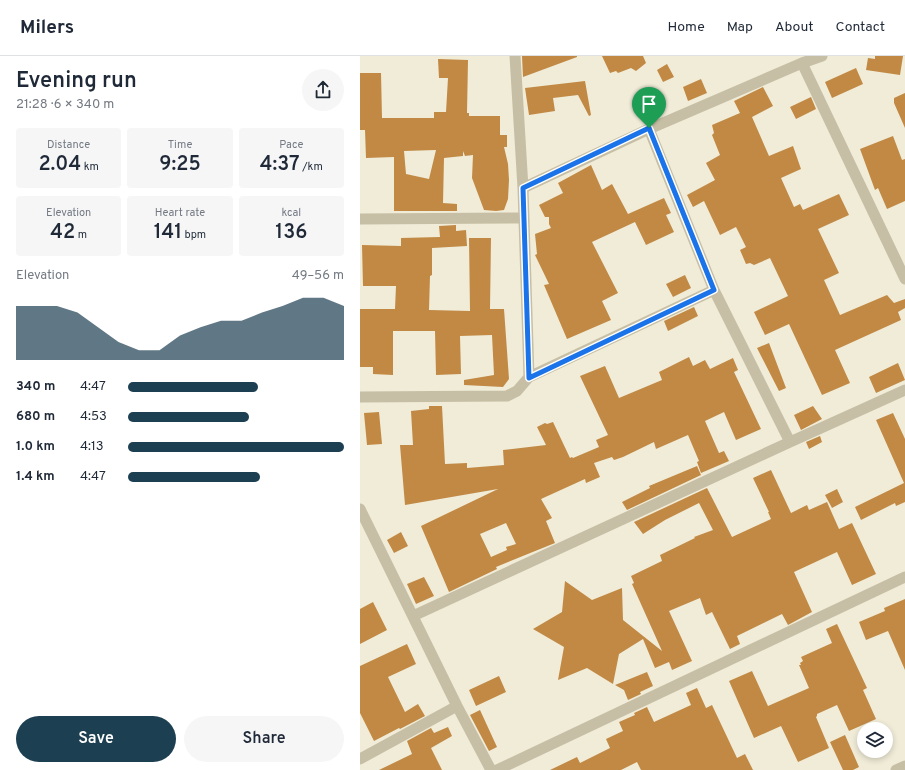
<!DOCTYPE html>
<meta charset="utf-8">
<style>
:root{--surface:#fff;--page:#f6f6f7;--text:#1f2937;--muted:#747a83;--line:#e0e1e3;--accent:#1d3f52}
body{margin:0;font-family:Overpass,sans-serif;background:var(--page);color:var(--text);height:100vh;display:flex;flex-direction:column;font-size:15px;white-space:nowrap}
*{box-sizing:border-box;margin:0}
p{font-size:13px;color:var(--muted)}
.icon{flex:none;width:22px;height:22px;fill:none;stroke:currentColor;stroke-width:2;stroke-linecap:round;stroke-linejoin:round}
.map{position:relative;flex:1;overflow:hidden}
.sheet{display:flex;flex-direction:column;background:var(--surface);width:360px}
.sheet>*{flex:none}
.controls{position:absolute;left:497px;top:666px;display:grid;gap:8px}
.controls a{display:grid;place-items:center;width:36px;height:36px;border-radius:50%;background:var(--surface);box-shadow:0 2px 6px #0003;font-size:20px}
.pin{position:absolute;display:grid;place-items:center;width:34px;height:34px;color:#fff;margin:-41px -17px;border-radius:50% 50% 50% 0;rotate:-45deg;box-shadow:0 0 4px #0007}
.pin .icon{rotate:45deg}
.round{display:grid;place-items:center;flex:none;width:42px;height:42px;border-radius:21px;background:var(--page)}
.summary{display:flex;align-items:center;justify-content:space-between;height:68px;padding:0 16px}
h1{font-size:22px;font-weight:600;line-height:30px}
.stats{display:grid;grid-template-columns:repeat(3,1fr);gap:6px;height:68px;padding:4px 16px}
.stats div{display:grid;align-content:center;border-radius:4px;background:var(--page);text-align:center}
.stats b{font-size:20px;font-weight:600}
.stats small{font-size:11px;font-weight:400}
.stats p{font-size:11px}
.chart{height:112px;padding:8px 16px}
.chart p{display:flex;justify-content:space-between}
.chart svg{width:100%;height:72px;margin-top:4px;fill:var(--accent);opacity:.7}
.button{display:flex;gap:8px;margin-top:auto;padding:8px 16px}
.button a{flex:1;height:46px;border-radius:24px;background:var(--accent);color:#fff;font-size:16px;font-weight:600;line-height:46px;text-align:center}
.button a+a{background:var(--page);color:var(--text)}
ul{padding:0 16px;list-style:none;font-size:13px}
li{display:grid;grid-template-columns:64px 48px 1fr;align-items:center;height:30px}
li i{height:10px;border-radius:5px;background:var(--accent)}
header{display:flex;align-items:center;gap:24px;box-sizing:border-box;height:56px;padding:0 20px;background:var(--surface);border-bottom:1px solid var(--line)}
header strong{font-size:19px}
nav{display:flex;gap:22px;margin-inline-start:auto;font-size:14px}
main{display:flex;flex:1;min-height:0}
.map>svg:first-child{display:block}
.building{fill:#c18944;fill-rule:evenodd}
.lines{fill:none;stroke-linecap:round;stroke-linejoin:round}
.minor{stroke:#c7bfa5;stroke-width:11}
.route-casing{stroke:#fff;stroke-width:8}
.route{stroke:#1a73e8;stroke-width:5}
</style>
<header>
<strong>Milers</strong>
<nav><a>Home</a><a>Map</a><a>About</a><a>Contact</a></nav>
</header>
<main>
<section class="sheet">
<div class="summary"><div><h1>Evening run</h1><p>21:28 · 6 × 340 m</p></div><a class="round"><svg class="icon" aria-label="share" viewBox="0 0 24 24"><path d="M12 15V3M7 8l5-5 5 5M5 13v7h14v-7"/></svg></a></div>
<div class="stats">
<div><p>Distance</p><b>2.04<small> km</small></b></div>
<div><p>Time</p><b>9:25</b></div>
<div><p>Pace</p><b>4:37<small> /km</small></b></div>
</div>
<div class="stats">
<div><p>Elevation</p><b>42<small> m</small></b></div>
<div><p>Heart rate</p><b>141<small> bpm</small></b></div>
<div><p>kcal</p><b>136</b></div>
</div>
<div class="chart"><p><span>Elevation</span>49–56 m</p>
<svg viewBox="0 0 160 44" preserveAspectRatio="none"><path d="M0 44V11L10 11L20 11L30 15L40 24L50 33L60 38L70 38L80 29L90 24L100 20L110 20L120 15L130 11L140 6L150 6L160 11V44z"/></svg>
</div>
<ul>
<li><b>340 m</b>4:47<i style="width:60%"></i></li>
<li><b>680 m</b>4:53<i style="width:56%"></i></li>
<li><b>1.0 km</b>4:13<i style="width:100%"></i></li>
<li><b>1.4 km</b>4:47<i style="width:61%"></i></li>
</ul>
<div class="button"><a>Save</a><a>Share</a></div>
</section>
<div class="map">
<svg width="545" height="714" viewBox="0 0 545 714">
<rect width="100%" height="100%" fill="#f0ecd8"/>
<path class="building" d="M162,0H217V1L163,21Z
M242,0H283L286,7L276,15L271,12L258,17L256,15L250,17Z
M515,0H543L540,19L506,14L508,2L515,3Z
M78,3L108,4L107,57H109V60H140V79H147V91H144L148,108L149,124L148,143L144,154L136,155L124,154L112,122L113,99L105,100L103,95V100L84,102L83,147L97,148V155H34V101L6,102L5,74H0V17H21L22,62H74V56H86L88,22H79ZM76,94L69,123L46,118L44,95Z
M307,8L314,21L303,26L297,14Z
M496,12L503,28L472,42L465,26Z
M341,23L347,37L328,45L323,31Z
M225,25L231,59L229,60L218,39L193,42L195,55L169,59L165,32Z
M403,31L413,50L392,61L409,100L433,90L441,113L421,122L434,151L440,148L443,154L479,138L489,159L458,173L479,217L464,224L480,259L527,239L534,247L545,243V252L538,256L541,264L475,294L490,327L462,339L429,268L405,279L394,256L428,240L410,202L394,209L390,207L386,208L380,194L386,191L376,171L360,179L344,145L333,151L327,139L355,124L346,107L360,99L352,79L354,77L352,69L380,57L374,45Z
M545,37V72L534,47V42Z
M451,41L456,53L436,63L430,51Z
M533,80L542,104L545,103V145L527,153L518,132L515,134L500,93Z
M231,109L242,134L252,128L268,158L304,142L311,157L306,159L314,176L286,189L275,166L232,186L258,237L242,245L251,264L207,283L184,229L189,228L175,199L177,198L175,178L191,172L189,168V161H185L179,149L203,137L198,127Z
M96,169V175L106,174L107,190L72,192V219L70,220L69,254L110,255L109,182H131L130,253H144L149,323L143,331L104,329V324L134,319L132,279L100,280L101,318L76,319L75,275H33V319L13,318V311H0V253H35L36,230H3L2,189L41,190V182L80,181L79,170Z
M325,219L331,232L313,241L306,228Z
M334,251L338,260L308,275L304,265Z
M409,287L426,332L419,335L397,292Z
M329,301L333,310L345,304L350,313L373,302L378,314L374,316L401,373L376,384L364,356L345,365L359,397L364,395L369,405L341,417L337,406L339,405L328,379L296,393L294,386L263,401L254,404L252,401L234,407L240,421L226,427L225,423L181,443L192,462L186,465L195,487L136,511L137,513L89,536L61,470L138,433L45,449L40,389H53L51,355L69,353V350H82L85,408L107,407V412L144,409L143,394L186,389L177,371L185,367L187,368L193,366L210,402L212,401L213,402L239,391L236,384L248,379L220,320L245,310L259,342L302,324L299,316ZM146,467L156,488L146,491L147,494L131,501L120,478Z
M538,307L545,324L516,337L509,321Z
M453,350L462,363L441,374L434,359Z
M19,356L22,388L7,389L4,357Z
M533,357L545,383V446L536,450L535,447L501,464L495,451L544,427L516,364Z
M460,380L462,386L449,393L446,386Z
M337,410L341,419L267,454L262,446L290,432L289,430Z
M411,414L431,457L447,449L449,454L467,446L479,473L492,467L516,518L492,529L477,496L434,516L452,556L428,569L422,558L377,580L380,588L370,593L352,556L346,559L340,542L309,555L332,605L312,614L309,606L295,612L283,583L259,598L253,628L227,612L198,624L204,591L173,573L202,556L205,525L232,544L262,532L263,564L302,595L272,528L274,527L271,520L302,505L300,499L335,482L334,481L353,474L339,447L305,464L283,478L274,466L347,432L372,481L411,463L408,456H409L393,422Z
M477,433L483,446L472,452L465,439Z
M41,476L48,490L34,497L27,484Z
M64,521L74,540L56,548L47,528Z
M545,543V614L528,575L506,584L499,566L525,555L524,552Z
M13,546L27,574L0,588V553Z
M477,568L507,632L503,634L516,663L489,675L477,649L457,658V660L456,661L469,692L438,706L421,670L394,682L369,625L392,615L408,650L449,632L439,609H441L440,607L443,605L441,601L472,587L466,573Z
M47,588L56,608L28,621L45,656L58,648L65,660L40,673L39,672L14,685L0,657V610Z
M287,616L293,630L280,636L281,638L268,644L264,634L255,629Z
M139,620L146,636L116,650L109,634Z
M337,632L346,652L352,649L377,702L385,698L393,714H281L277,706L261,714H190L217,701L220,707L250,692L246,683L263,675L259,666L275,659L274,657L287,651L294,666L331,649L326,637Z
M120,654L137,691L129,695L110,659Z
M88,671L92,680L71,692L82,714H19L52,698L47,685L71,672L74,677Z
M485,679L499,711L493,714H483L470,686Z"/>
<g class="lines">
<path class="minor" d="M155,0L163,132L169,321
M442,7L545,223
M163,132L289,73L442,7L462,0
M0,163L164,162
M0,341L147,340L157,335L169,321L354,234
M430,386L545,334
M0,453L97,650L131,714
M53,560L430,386L354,234L289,73
M0,703L97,650
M137,714L545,521
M536,714L545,710"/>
</g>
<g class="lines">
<g class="route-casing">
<path id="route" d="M289,72L354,234L169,322L163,132Z"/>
</g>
<use href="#route" class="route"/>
</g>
</svg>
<div class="controls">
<a><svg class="icon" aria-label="layers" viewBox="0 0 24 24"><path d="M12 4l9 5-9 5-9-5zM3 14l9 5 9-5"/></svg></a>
</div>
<div class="pin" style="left:289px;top:72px;background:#1e9e55"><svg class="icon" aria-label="arrive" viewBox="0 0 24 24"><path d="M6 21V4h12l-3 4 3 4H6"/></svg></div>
</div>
</main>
